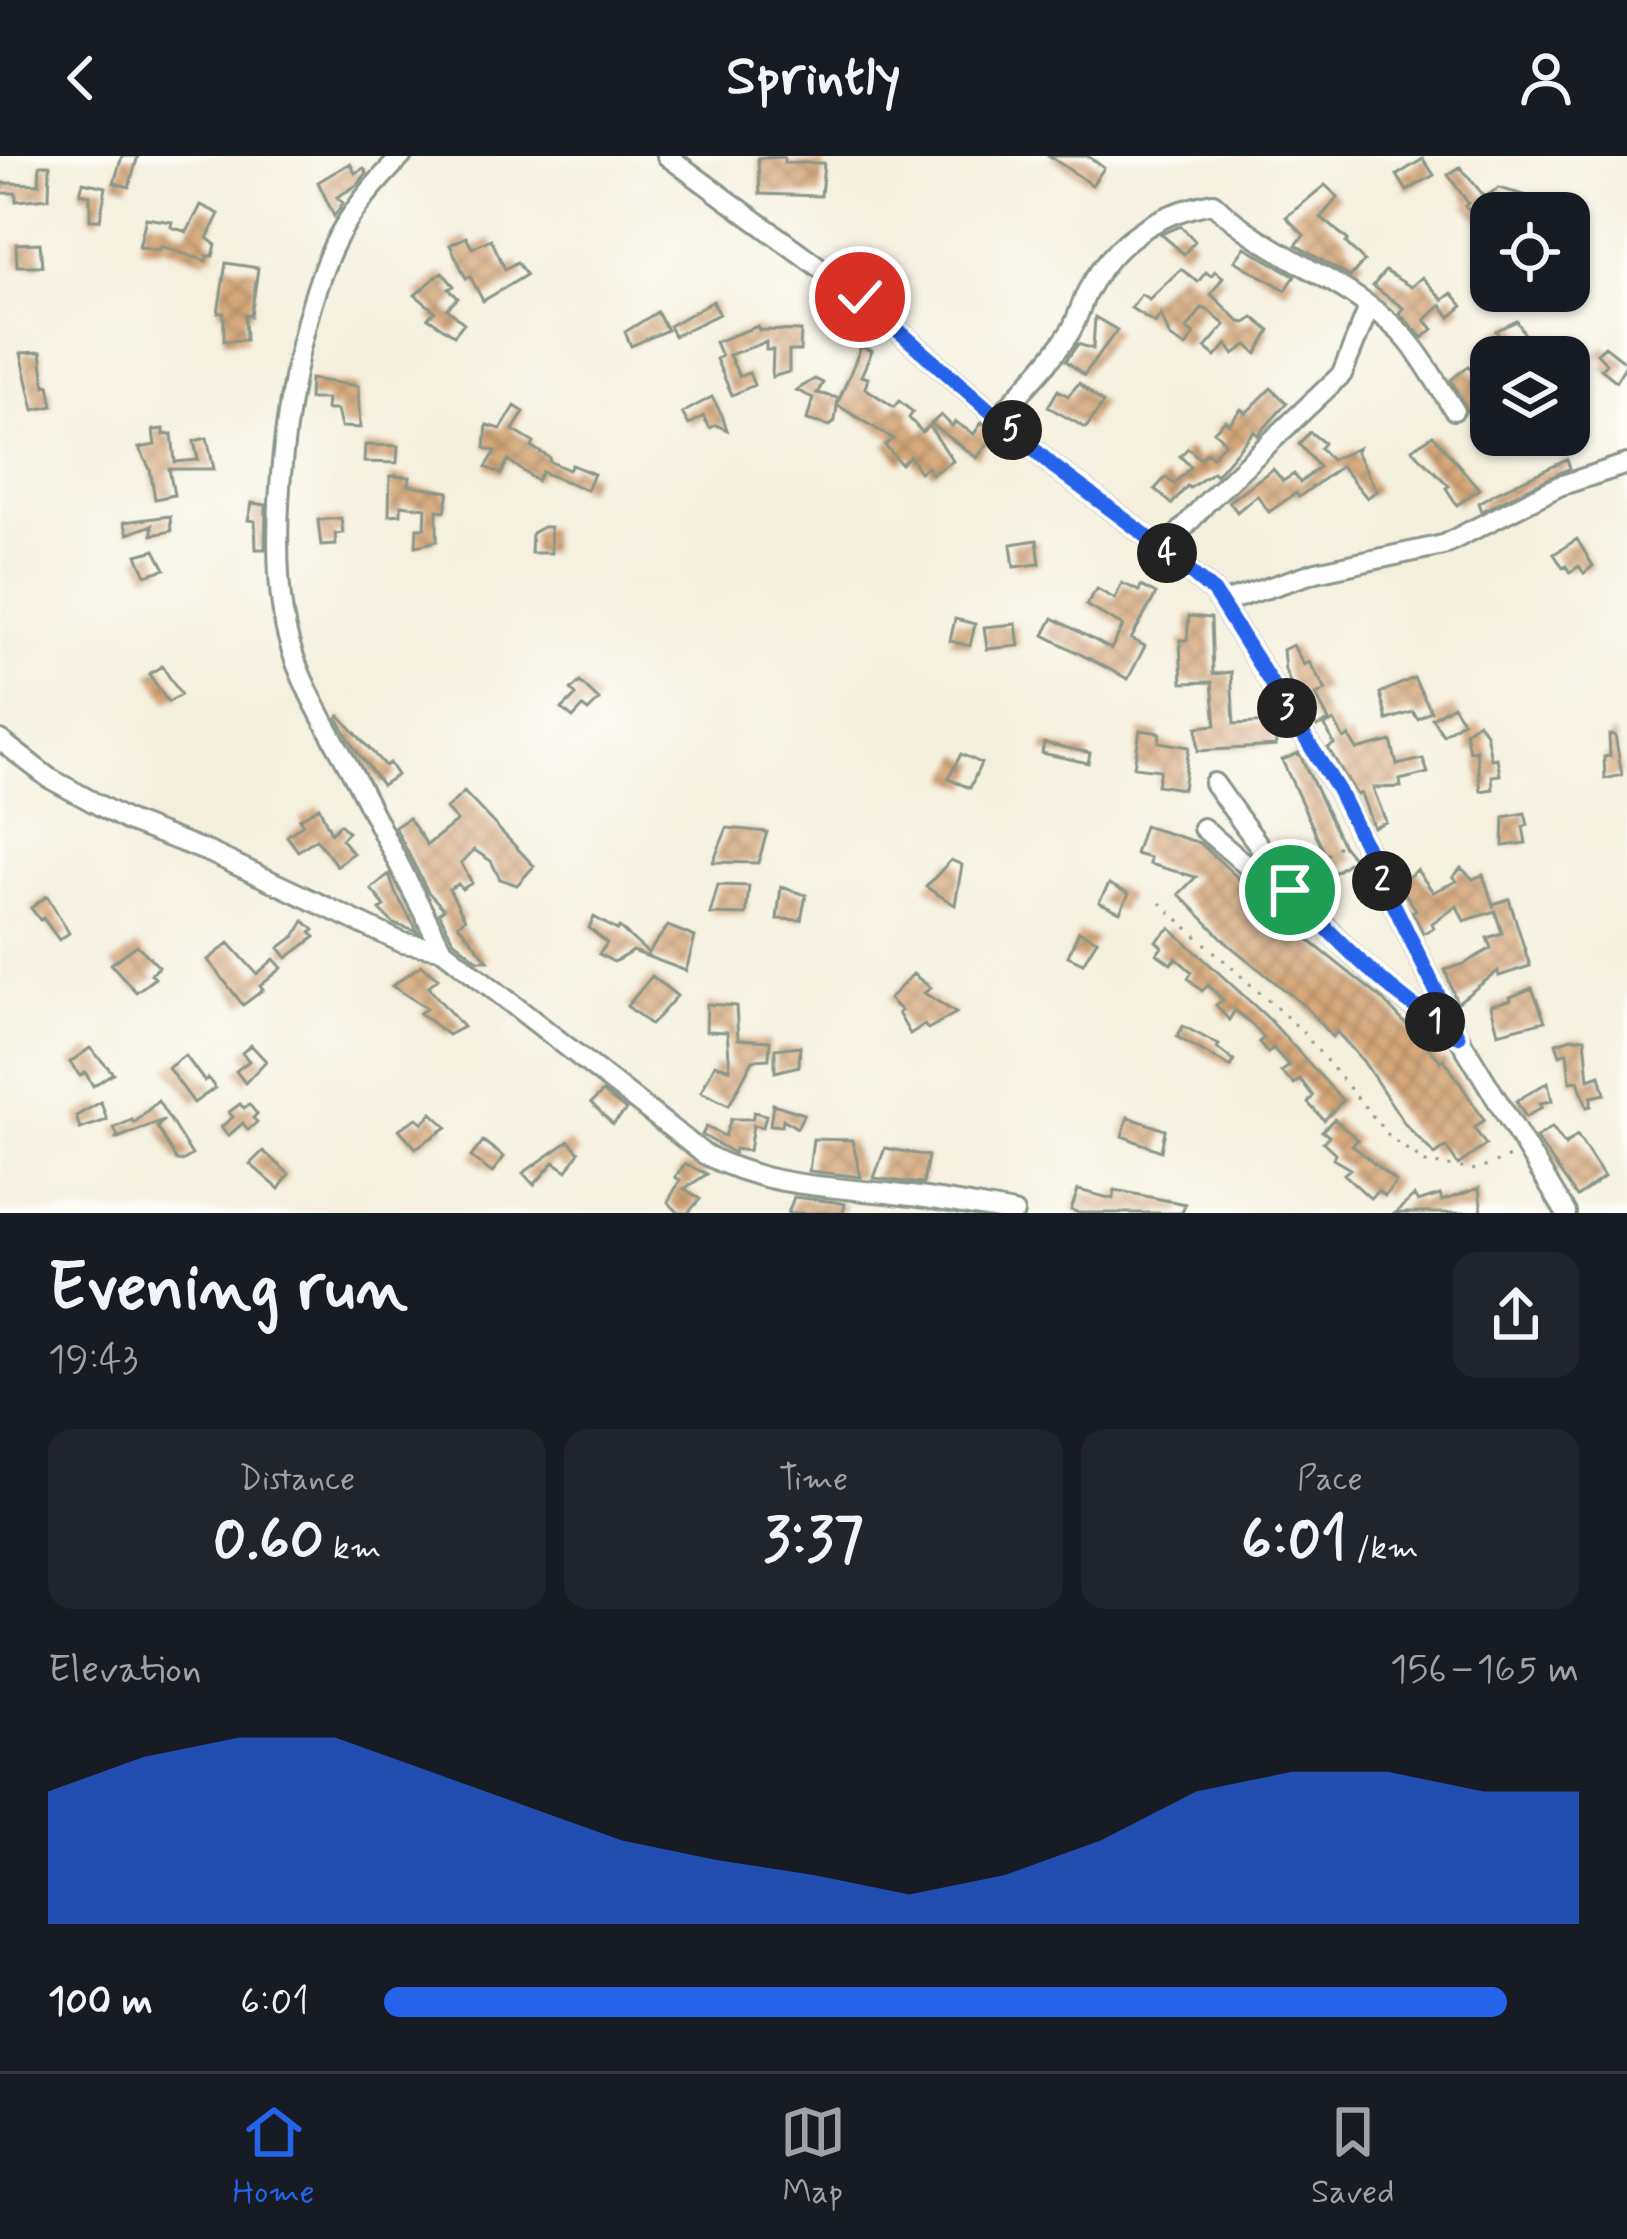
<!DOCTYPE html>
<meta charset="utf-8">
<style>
:root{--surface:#171b24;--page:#20242c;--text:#f1f3f6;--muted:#9ea1a6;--line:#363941;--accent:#2563eb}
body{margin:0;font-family:Mynerve,sans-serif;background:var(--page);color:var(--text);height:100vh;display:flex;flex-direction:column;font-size:45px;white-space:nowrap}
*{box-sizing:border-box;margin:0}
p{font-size:39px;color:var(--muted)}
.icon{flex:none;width:66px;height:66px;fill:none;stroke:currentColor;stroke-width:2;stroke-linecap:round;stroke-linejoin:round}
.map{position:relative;height:1057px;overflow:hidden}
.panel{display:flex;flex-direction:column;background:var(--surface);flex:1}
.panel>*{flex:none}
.tools{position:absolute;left:1470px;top:36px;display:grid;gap:24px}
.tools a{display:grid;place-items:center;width:120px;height:120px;border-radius:24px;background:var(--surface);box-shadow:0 3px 9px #0004;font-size:60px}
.pin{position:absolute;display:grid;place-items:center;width:102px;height:102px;color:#fff;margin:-51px;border:6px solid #fff;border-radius:50%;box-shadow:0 3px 12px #0007}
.km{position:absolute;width:60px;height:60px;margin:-30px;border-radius:50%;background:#222;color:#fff;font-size:33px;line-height:60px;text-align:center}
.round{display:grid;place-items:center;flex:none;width:126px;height:126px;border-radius:24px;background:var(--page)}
.head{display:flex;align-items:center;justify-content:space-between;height:204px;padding:0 48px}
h1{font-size:66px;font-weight:700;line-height:90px}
.stats{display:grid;grid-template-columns:repeat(3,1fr);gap:18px;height:204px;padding:12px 48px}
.stats div{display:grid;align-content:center;border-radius:24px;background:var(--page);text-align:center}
.stats b{font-size:60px;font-weight:700}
.stats small{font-size:33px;font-weight:400}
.stats p{font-size:33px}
.chart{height:336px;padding:24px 48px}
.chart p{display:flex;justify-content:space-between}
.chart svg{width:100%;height:216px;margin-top:12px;fill:var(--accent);opacity:.7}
ul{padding:0 48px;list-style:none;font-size:39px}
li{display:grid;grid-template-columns:192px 144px 1fr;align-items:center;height:90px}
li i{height:30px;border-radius:15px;background:var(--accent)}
header{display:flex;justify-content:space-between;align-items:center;height:156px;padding:0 48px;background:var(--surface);font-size:54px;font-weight:700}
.menu{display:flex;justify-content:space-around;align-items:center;height:168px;border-top:3px solid var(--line);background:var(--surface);font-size:33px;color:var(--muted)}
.menu a{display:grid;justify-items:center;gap:6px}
.menu .selected{color:var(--accent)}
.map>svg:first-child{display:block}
.building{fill:url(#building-cross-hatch)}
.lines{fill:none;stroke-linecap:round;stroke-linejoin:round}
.minor-casing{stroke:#8a9689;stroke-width:24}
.path{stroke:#8a9689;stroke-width:3;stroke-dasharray:3 9;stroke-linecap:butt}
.minor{stroke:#fff;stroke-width:18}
.route-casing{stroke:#fff;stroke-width:24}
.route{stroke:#2563eb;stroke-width:15}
</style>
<header><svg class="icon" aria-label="back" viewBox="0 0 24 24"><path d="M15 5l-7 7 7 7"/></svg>Sprintly<svg class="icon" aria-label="person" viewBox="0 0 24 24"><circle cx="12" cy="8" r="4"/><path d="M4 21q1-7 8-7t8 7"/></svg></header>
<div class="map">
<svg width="1627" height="1057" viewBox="0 0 1627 1057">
<defs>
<pattern id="building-cross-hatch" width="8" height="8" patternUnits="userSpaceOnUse" patternTransform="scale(3)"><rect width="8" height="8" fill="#d7a779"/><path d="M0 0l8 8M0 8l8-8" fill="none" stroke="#ae8964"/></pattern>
</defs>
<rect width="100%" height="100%" fill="#fdfcf7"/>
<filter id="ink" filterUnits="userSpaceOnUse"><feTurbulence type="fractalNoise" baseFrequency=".00833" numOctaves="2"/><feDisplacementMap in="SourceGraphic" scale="24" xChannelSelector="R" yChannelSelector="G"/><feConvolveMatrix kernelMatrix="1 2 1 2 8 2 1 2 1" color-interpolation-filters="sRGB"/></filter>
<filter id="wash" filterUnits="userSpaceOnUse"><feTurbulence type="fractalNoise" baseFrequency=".004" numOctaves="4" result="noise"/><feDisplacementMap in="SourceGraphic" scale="48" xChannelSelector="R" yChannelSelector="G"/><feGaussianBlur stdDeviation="2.7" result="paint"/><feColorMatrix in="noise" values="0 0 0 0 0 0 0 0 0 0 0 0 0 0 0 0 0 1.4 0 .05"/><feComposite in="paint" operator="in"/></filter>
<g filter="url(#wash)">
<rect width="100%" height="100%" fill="#f5f0de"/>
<g id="blocks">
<path class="building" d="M122,0H138L129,31L114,27Z
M1049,0H1088L1104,12L1092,29Z
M784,1V7H824L821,40L760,38L758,2Z
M1423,3L1434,19L1407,35L1397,19Z
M350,7L355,17L364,12L367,17L357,29L337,41L343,47L334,60L318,26Z
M40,9H50L49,42L16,45V37H2L3,27L39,28Z
M1460,11L1485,41L1499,32L1562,50L1544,57H1491V78L1465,50L1468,47L1448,19Z
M83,26L106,31L100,64H90V39L80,37Z
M1325,29L1338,41L1321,61L1348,84L1346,87L1364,105L1350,121L1296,89L1304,79L1286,61Z
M201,49L219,58L207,82L216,89L213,100H207L206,105L161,90L160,94L139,91L146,62L172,66L171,71L187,76Z
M1181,70L1195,85L1184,98L1161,78Z
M466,81L472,92L491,83L505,113L517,106L526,119L483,145L470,120L466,122L450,89Z
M40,87L42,110H17L16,88Z
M1245,91L1295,120L1286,134L1235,105Z
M226,107L258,112L251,160L245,159L246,184L224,185V157H218Z
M1181,113L1198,126L1206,116L1211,120L1215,115L1223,121L1211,138L1240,166L1246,167L1253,161L1270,175L1257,198L1247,189L1234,198L1227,188L1216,201L1205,192L1225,169L1208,154L1202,152L1187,173L1194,178L1186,191L1170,181L1161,158L1155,167L1131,152L1141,138L1149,143Z
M1385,115L1411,131L1422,121L1443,144L1452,137L1463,150L1450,161L1441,149L1425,164L1433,173L1423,182L1399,157L1403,152L1373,130Z
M442,116L454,130L449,133L458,142L447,153L464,167L454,179L428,162L435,155L415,139Z
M713,145L719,158L674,180L669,170Z
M657,156L667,174L631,190L625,176Z
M1095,161L1117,174L1084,219L1066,205L1078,188L1093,193Z
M1517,165L1529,186L1510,198L1496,175Z
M758,170L759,174L801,175L800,195H789V216L772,221L773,194H766V186L729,199L739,220L749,217L754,229L732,239L716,203L721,200L715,186Z
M1605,190L1627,207L1616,225L1601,213L1606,207L1597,197Z
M861,191L872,195L861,220L868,222L865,232L894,251L899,245L913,256L909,262L922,276L929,270L953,305L932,318L927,311L920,316L910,300L901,308L885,289L893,283L837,249Z
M41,196L45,230L49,229L53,250L34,254L21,197Z
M1468,210L1486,231L1477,238L1487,247L1469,258L1451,224Z
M310,223L358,230L360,272L341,271L337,254H326L327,243H309Z
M815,223L823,227L817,237L838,242L835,265L830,270L807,264L813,242L796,234Z
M1079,227L1103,247L1086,272L1048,251L1058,234L1068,240Z
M1271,232L1287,247L1258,279L1254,275L1216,319L1213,316L1190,332L1187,330L1172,348L1155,333L1166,321L1174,328L1191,311L1180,300L1188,292L1200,303L1207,296L1212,301L1225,286L1214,275L1225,264L1229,268L1241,253L1246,257Z
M712,241L722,259L727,274L716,269L710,272L703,260L689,269L682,257Z
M515,250L524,256L513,274L534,287L532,291L550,302L549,305L569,314L572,309L594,318L587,334L542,316L537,325L508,304L501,318L486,311L496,295L485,292L487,269L501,273Z
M941,259L952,270L955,266L974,278L982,266L1002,283L997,290L990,285L977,302L931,268Z
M164,273V279L172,278L175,306L198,304L194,285L207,282L214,313H169L174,339L155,343L150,313L139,292L155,289L153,274Z
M1310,276L1324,287L1320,292L1331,304L1358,292L1356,296L1377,335L1367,342L1341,310L1299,341L1296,337L1269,356L1257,339L1237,356L1229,345L1273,313L1283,325L1294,318L1300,327L1319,311L1299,288Z
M1433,279L1479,333L1457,349L1446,332L1449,330L1412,293Z
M365,289L398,290L397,307L364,306Z
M1567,304L1570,312L1481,355L1478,347L1493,338Z
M390,320L410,321L409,329L449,336L445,355L437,354V385L416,390L417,372H425L426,352L401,349V358L389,359Z
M252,347L266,349L265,393H256L255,365L248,364Z
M170,360L171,375L152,379V369L128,378L124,366Z
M341,362L343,377L335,378L336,389L321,390L318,364Z
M543,371H550L551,397H531L532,377Z
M1577,383L1593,410L1584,417L1579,410L1570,416L1566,410L1563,412L1554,398Z
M1037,384L1040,408L1014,411L1011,388Z
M155,394L165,413L146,419L137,399Z
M1122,427L1139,435L1141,430L1156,438L1131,483L1145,490L1128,523L1044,479L1053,462L1111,493L1123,470L1086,449L1097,433L1115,443Z
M1189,460L1211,462L1213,518L1231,516L1234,568L1275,566L1276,590L1198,595L1197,571L1216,569L1212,526L1182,527L1180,484H1187Z
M955,463L975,468L970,490L950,485Z
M1016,468L1019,490L987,493L984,471Z
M1293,489L1304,509L1309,506L1326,534L1316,539L1329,565L1317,571L1297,534L1294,536L1285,514L1283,494Z
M162,510L181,539L168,546L149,518Z
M1414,522L1431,555L1418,563L1413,556L1387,564L1380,537Z
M580,526L599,544L588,555L583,551L573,562L562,553L576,539L571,534Z
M1453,549L1463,565L1443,579L1432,562Z
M340,560L385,610L389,607L397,619L382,629L355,593L337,562Z
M1334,565L1344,583L1349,580L1357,594L1391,585L1397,609L1423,603L1428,617L1400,624L1401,631L1373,632L1386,666L1373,671L1361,637L1357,639L1328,592L1334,588L1325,570Z
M1478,566L1486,577L1491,603L1497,602L1500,619L1492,620L1493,633L1481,635L1476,594L1469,595L1465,576Z
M1140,574L1160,577L1159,586L1189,591L1183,633L1157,629L1160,614L1134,611Z
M1609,579H1615L1622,619L1605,623L1604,601L1610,600Z
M1044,587L1090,597L1088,607L1042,597Z
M1299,597L1342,688L1354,703L1313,732L1301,718L1326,700L1282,604Z
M961,598L981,607L970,632L948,623Z
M464,636L534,710L517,729L500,723L491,705L474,694L461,707L472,727L462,733L458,728L449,733L465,763L458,768L488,804H478L453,784L439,757L444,753L428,736L395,671L409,662L427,689L457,665L446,653Z
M319,651L331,677L340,668L348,676L341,683L353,697L337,710L316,683L298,695L287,680L303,668L299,663Z
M1525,657L1528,669L1523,671L1526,687L1503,690L1504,661Z
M1144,670L1200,687L1287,767L1381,842L1441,905L1444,903L1484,964L1474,972L1486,989L1458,1009L1446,991L1435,999L1405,968L1363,905L1337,876L1332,881L1306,851L1230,790L1179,738L1196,721L1149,708L1150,702L1135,698Z
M727,672L767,676L758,707L713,706Z
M951,704L962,709L955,749L926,731Z
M1461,712L1473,723L1483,719L1494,752L1493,748L1509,743L1530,810L1499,820L1498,815L1457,847L1445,814L1464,808L1491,792L1487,782L1502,777L1495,755L1464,765L1457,750L1432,767L1434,772L1423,777L1412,755L1416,754L1399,728L1417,714L1433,736L1457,725L1453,721Z
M389,718L395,736L418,776L394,768L380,754L385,750L371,733Z
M1109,728L1129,738L1120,756L1099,746Z
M718,729L749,730L746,759L710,758Z
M781,731L806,739L801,764L777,763Z
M47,740L69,777L59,784L43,762L40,764L31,752Z
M594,761L617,774L619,771L648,797L668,770L695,781L686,815L633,795L614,806L599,798L607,787L589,772Z
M304,765L314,774L311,777L315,781L287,802L279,792L295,780Z
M1170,772L1270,864L1343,945L1324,964L1308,947L1313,940L1300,923L1294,928L1281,916L1289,910L1273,892L1268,897L1259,886L1264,882L1253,869L1235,854L1229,864L1216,849L1223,844L1208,829L1202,835L1188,822L1192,816L1176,802L1171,808L1157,798L1162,791L1156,785Z
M1079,775L1097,784L1083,807L1068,800Z
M229,787L257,818L274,803L282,812L260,830L263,834L243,849L208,804Z
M137,789L159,811L151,818L155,822L136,836L111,808Z
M421,809L438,822L428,831L463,871L448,879L420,857L427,852L392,830Z
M913,818L931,832L924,837L956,857L928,873L924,869L910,878L898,857L901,855L889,843Z
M652,820L677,840L651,869L627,850Z
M1532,832L1545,865L1498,877L1491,849L1511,844L1510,841Z
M707,848L736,850L738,883L770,885L769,903L753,904L729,949L701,936L715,908L730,913L727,876L706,875Z
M1183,870L1219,889L1217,892L1234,905L1231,911L1177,881Z
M1572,882H1585L1589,923L1600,919L1605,938L1591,941V950L1587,951L1578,925L1570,926L1567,896L1560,899L1556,887Z
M251,889L266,905L245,927L236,915L249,905L242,897Z
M800,890L799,910L775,916V893Z
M90,892L113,917L93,930L85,916L80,920L70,906Z
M185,899L204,925L208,922L215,932L194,947L168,912Z
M1548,926L1552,945L1539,947L1542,951L1526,961L1516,945Z
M603,936L626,954L613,968L591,947Z
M158,945L192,999L182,1005L176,1004L157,971L164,964L115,983L118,980L114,972L132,964L134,967Z
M101,946L107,964L80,973L76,960Z
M240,948L244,952L249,948L257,958L253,962L257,966L248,974L243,967L228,980L221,971L233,961L229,956Z
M773,948L804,958L797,972L783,963L782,970L770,969Z
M754,956L766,959L763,971L753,969L749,995L735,993L734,997L702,979L706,971L725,980L731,963H752Z
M432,957L447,971L416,992L399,973L417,962L423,967Z
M1128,961L1165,974L1161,995L1122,980Z
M1334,963L1358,984L1352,989L1396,1026L1385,1040L1378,1035L1370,1042L1344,1018L1350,1013L1333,1003L1335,997L1323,986L1329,980L1322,975Z
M1552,971L1565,989L1577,979L1604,1021L1577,1041L1536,982Z
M813,983L852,984L861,1021L809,1015Z
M483,985L504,1001L492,1017L471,1001Z
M569,985L579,996L567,1015L554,1006L534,1029L523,1017Z
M885,992L928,1000L923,1028L874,1022Z
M263,995L289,1018L279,1033L250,1008Z
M685,1008L707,1018L684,1033L700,1043L688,1057H679L668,1046L680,1024L675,1021Z
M1479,1032L1482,1057H1395L1414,1040L1418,1046L1440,1039L1442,1045Z
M1078,1034L1113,1043L1115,1034L1185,1048L1182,1057H1079L1071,1054Z
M794,1041L835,1046L845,1048L843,1057H788Z"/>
</g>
</g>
<g filter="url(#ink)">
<use href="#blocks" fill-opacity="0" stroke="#8a9689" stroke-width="3"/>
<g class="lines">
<g class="minor-casing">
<path id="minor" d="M402,0C379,23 355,50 339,79C290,169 262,382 288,482C301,531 331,577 355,622C384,679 413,736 442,793
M667,0L860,141L1053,310L1144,378L1214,436L1338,634L1458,880L1566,1057
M998,262C1022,234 1050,207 1070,176C1078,163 1081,147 1088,134C1116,83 1158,57 1213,47C1267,100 1346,122 1400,176C1421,198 1437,228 1454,254
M1164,394L1206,347L1342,218L1369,151
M1221,447L1316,416L1443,389L1559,330L1627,308
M0,584L49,622L128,665L211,697L403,787L442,793L704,998C767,1031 825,1030 894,1038C934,1042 974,1050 1014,1057
M1214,627C1285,727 1350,815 1458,880
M1203,672L1259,720L1287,732"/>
</g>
<path class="path" d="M1342,688L1354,703L1313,732L1301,718Z
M1160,747L1300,873L1391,982L1426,1007L1477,1014L1515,999"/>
<use href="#minor" class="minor"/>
</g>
</g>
<g class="lines" filter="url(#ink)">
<g class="route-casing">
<path id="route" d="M860,141L1053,310L1144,378L1214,436L1338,634L1458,880C1392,840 1342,790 1290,734"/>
</g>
<use href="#route" class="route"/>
</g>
</svg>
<div class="tools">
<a><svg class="icon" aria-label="locate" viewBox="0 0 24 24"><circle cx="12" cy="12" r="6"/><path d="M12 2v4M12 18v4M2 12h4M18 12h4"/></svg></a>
<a><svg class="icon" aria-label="layers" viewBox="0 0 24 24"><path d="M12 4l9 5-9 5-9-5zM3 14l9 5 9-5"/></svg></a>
</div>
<div class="pin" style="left:1290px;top:734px;background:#1e9e55"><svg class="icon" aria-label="arrive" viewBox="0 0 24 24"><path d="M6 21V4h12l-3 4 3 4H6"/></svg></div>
<div class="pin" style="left:860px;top:141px;background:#d93025"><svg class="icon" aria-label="check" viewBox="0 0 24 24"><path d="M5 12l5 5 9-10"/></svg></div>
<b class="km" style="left:1435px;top:866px">1</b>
<b class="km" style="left:1382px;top:725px">2</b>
<b class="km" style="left:1287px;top:552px">3</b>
<b class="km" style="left:1167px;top:397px">4</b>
<b class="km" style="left:1012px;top:274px">5</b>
</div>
<section class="panel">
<div class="head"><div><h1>Evening run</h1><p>19:43</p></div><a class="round"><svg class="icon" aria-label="share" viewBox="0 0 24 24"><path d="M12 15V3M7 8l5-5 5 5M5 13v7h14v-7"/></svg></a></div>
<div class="stats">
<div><p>Distance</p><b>0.60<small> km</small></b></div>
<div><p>Time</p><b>3:37</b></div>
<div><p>Pace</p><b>6:01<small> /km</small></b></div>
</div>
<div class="chart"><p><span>Elevation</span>156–165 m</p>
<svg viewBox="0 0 160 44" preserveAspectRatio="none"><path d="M0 44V17L10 10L20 6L30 6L40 13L50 20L60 27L70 31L80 34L90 38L100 34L110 27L120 17L130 13L140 13L150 17L160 17V44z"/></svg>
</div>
<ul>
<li><b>100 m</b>6:01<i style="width:94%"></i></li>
</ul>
</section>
<nav class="menu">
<a class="selected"><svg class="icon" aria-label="home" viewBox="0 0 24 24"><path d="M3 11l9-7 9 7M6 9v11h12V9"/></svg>Home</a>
<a><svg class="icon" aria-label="map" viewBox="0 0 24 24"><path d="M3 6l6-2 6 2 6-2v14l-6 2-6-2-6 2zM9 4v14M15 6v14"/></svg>Map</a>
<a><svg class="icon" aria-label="saved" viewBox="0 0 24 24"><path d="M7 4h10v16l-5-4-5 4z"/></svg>Saved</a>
</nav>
